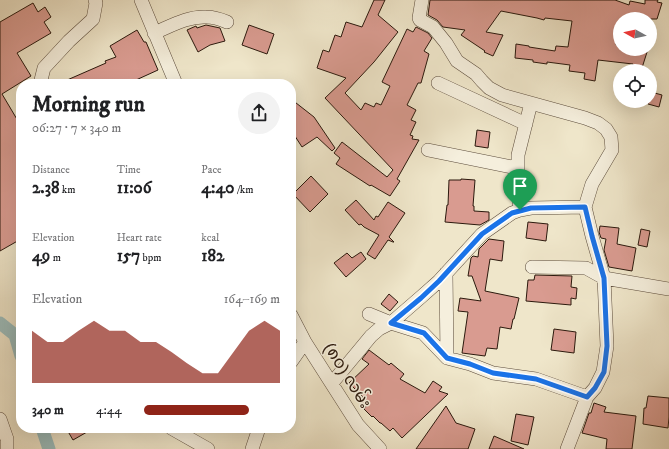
<!DOCTYPE html>
<meta charset="utf-8">
<style>
:root{--surface:#fff;--page:#f2f2f2;--text:#202124;--muted:#757577;--accent:#8f2418}
body{margin:0;font-family:"IM FELL DW Pica","Noto Sans Myanmar",serif;background:var(--page);color:var(--text);height:100vh;display:flex;flex-direction:column;font-size:15px;white-space:nowrap}
*{box-sizing:border-box;margin:0}
p{font-size:13px;color:var(--muted)}
.icon{flex:none;width:22px;height:22px;fill:none;stroke:currentColor;stroke-width:2;stroke-linecap:round;stroke-linejoin:round}
.map{position:relative;flex:1;overflow:hidden}
.side{position:absolute;left:16px;top:79px;width:280px;height:354px;display:flex;flex-direction:column;background:var(--surface);border-radius:16px;box-shadow:0 4px 16px #0002}
.side>*{flex:none}
.needle{width:26px;rotate:278deg}
.tools{position:absolute;left:613px;top:12px;display:grid;gap:8px}
.tools a{display:grid;place-items:center;width:44px;height:44px;border-radius:50%;background:var(--surface);box-shadow:0 4px 16px #0002;font-size:20px}
.pin{position:absolute;display:grid;place-items:center;width:34px;height:34px;color:#fff;margin:-41px -17px;border-radius:50% 50% 50% 0;rotate:-45deg;box-shadow:0 0 4px #0007}
.pin .icon{rotate:45deg}
.round{display:grid;place-items:center;flex:none;width:42px;height:42px;border-radius:21px;background:var(--page)}
.overview{display:flex;align-items:center;justify-content:space-between;height:68px;padding:0 16px}
h1{font-size:22px;font-weight:700;line-height:30px}
.metrics{display:grid;grid-template-columns:repeat(3,1fr);gap:6px;height:68px;padding:4px 16px}
.metrics div{display:grid;align-content:center}
.metrics b{font-size:17px;font-weight:700}
.metrics small{font-size:11px;font-weight:400}
.metrics p{font-size:11px}
.chart{height:112px;padding:8px 16px}
.chart p{display:flex;justify-content:space-between}
.chart svg{width:100%;height:72px;margin-top:4px;fill:var(--accent);opacity:.7}
ul{padding:0 16px;list-style:none;font-size:13px}
li{display:grid;grid-template-columns:64px 48px 1fr;align-items:center;height:30px}
li i{height:10px;border-radius:5px;background:var(--accent)}
.map>svg:first-child{display:block}
.lines{fill:none;stroke-linecap:round;stroke-linejoin:round}
.canal{stroke:#9cbebe;stroke-width:13}
.building{fill:#d99b90;stroke:#2b190d}
.minor-casing{stroke:#5c4c3c;stroke-width:14}
.minor{stroke:#f5efdd;stroke-width:13}
.route-casing{stroke:#fff;stroke-width:8}
.route{stroke:#1a73e8;stroke-width:5}
.labels{text-anchor:middle;stroke-width:3;stroke-linejoin:round;paint-order:stroke}
.street-label{font-size:17px;fill:#2b190d;stroke:#f5efdd}
</style>
<div class="map">
<svg width="669" height="449" viewBox="0 0 669 449">
<rect width="100%" height="100%" fill="#efe6ca"/>
<filter id="stains"><feTurbulence type="fractalNoise" baseFrequency=".005" numOctaves="4"/><feColorMatrix values="0 0 0 0 .2 0 0 0 0 .09 0 0 0 0 .02 0 0 0 .5 -.17"/></filter>
<radialGradient id="worn" r=".72"><stop offset=".6" stop-color="#630" stop-opacity="0"/><stop offset="1" stop-color="#630" stop-opacity=".3"/></radialGradient>
<g class="lines">
<path class="canal" d="M0,323L15,335L21,356
M42,428L49,449"/>
</g>
<path class="building" d="M374,0H385L378,15L398,32L374,62L345,93L361,110L365,103L374,107L376,103L381,105L390,86L382,82L407,29L413,32L416,27L428,33L432,38L424,51L429,54L421,83H418L407,105L416,110L411,120L416,122L410,135L413,136L412,139L419,140L397,179L400,181L390,196L371,185L370,186L336,164L340,158L334,153L342,142L387,177L393,170L325,98L346,78L317,68L323,50L329,52L335,35L341,37L346,22L362,27Z
M430,0H615L629,5L630,1L645,4V0H658L657,2L662,3L657,19H620L616,45L620,46V49H648L641,71H632L633,64L598,60L595,81L584,79L585,73L569,71L570,65L547,62V64L533,62V60L515,58L516,44L529,46V47L555,51L556,46L568,47L572,21L545,18L544,20L537,18L501,11L486,32L503,35L493,56L484,52L485,51L461,35L465,30L443,27L437,20L428,15Z
M33,3L38,12L45,7L51,17L44,22L51,33L17,53L31,76L2,94L21,126V239L0,251V22Z
M206,25L220,28L225,41L210,45L198,52L187,30L196,26L197,28Z
M249,25L274,34L267,54L242,45Z
M137,30L144,42H146L158,70L136,80L138,84H58L106,63L105,61L116,57L110,46Z
M651,92L662,95L659,107L648,104V101H650Z
M291,99L314,117L335,148L332,151L317,137L302,147L291,130Z
M477,130L490,132L488,148L475,146Z
M311,176L328,194L310,212L293,194Z
M461,179L475,180L473,206H474V211L489,212V220L480,225L445,222L447,205H448L449,180H461Z
M356,200L374,220L376,216L378,217L388,202L405,213L389,237L394,242H393L388,240L375,259L367,254L379,235L364,227L361,224L359,225L345,210Z
M528,222L548,224L546,241L526,238Z
M600,226L619,228L617,244L636,248L632,271L609,267L604,250L606,239L601,238L599,232Z
M641,229L650,231L647,247L638,245Z
M489,239L504,241L502,261L490,259L485,291L519,298L514,319H513L511,329L500,327L497,349L487,348L485,356L462,353L468,312L458,311L460,298L481,301L472,276H468L471,258L473,256L478,257L479,249Z
M361,252L366,259L346,277L334,263L347,253L352,258Z
M535,275L572,276L571,287L577,288L576,299L571,298V305L526,301L528,280H534Z
M389,294L398,302L390,311L381,304Z
M554,329L576,332L574,353L551,350Z
M369,350L389,365L391,363L404,374L400,379L425,393L433,381L442,387L439,391L448,394L402,438L393,428L390,431L381,423H380L373,416L372,417L364,409L366,406L360,400L363,397L349,383L369,364L362,359Z
M648,396L669,398V417L668,428L643,424L644,408H646Z
M594,403L606,407L604,412L636,416L632,449H606L607,439L582,433L589,413H591Z
M446,406L456,423L475,429L468,449H416Z
M516,414L534,417L528,445L511,441Z
M66,428H94L73,440Z
M494,436L524,449H489Z"/>
<g class="lines">
<g class="minor-casing">
<path id="minor" d="M141,0L176,84
M422,0L419,18L420,20L433,27L446,43L457,61L476,74L482,81L489,88L502,95L585,118L598,123L606,129L611,137L612,150L592,184L585,207L592,236L604,278L607,346L603,372L595,388L587,397L567,449
M154,33C171,26 188,16 206,17C213,17 220,19 227,22
M438,83L526,124
M40,84L44,68L69,41L93,19L96,3L95,0
M428,150L517,168
M520,210L518,186V155L531,103
M532,267L586,268L604,278L669,289
M446,273L447,358
M369,314L391,323L423,333L447,358L470,364L493,373L536,379L587,397
M291,315L305,342L358,425L380,449
M291,362L305,342
M332,383L371,336L379,329L391,323L421,297L439,281L482,234L512,213L520,210L531,208L585,207
M0,419L7,439V449
M171,428L208,449
M252,449L259,428"/>
</g>
<use href="#minor" class="minor"/>
</g>
<g class="lines">
<g class="route-casing">
<path id="route" d="M585,207L592,236L604,278L607,346L604,372L595,388L587,397L536,379L493,373L470,364L447,358L424,333L391,323L421,298L439,281L482,234L512,213L531,208Z"/>
</g>
<use href="#route" class="route"/>
</g>
<g class="labels">
<g class="street-label">
<text transform="translate(348 375) rotate(58)" y="6">(၈၀) လမ်း</text>
</g>
</g>
<rect width="100%" height="100%" filter="url(#stains)"/>
<rect width="100%" height="100%" fill="url(#worn)"/>
</svg>
<div class="tools">
<a><svg class="needle" viewBox="-14 -14 28 28"><path d="M0-13l5 13h-10z" fill="#e53935"/><path d="M0 13l5-13h-10z" fill="#757577"/></svg></a>
<a><svg class="icon" aria-label="locate" viewBox="0 0 24 24"><circle cx="12" cy="12" r="6"/><path d="M12 2v4M12 18v4M2 12h4M18 12h4"/></svg></a>
</div>
<div class="pin" style="left:520px;top:210px;background:#1e9e55"><svg class="icon" aria-label="arrive" viewBox="0 0 24 24"><path d="M6 21V4h12l-3 4 3 4H6"/></svg></div>
<section class="side">
<div class="overview"><div><h1>Morning run</h1><p>06:27 · 7 × 340 m</p></div><a class="round"><svg class="icon" aria-label="share" viewBox="0 0 24 24"><path d="M12 15V3M7 8l5-5 5 5M5 13v7h14v-7"/></svg></a></div>
<div class="metrics">
<div><p>Distance</p><b>2.38<small> km</small></b></div>
<div><p>Time</p><b>11:06</b></div>
<div><p>Pace</p><b>4:40<small> /km</small></b></div>
</div>
<div class="metrics">
<div><p>Elevation</p><b>49<small> m</small></b></div>
<div><p>Heart rate</p><b>157<small> bpm</small></b></div>
<div><p>kcal</p><b>182</b></div>
</div>
<div class="chart"><p><span>Elevation</span>164–169 m</p>
<svg viewBox="0 0 160 44" preserveAspectRatio="none"><path d="M0 44V12L10 19L20 19L30 12L40 6L50 12L60 12L70 19L80 19L90 25L100 32L110 38L120 38L130 25L140 12L150 6L160 12V44z"/></svg>
</div>
<ul>
<li><b>340 m</b>4:44<i style="width:77%"></i></li>
</ul>
</section>
</div>
